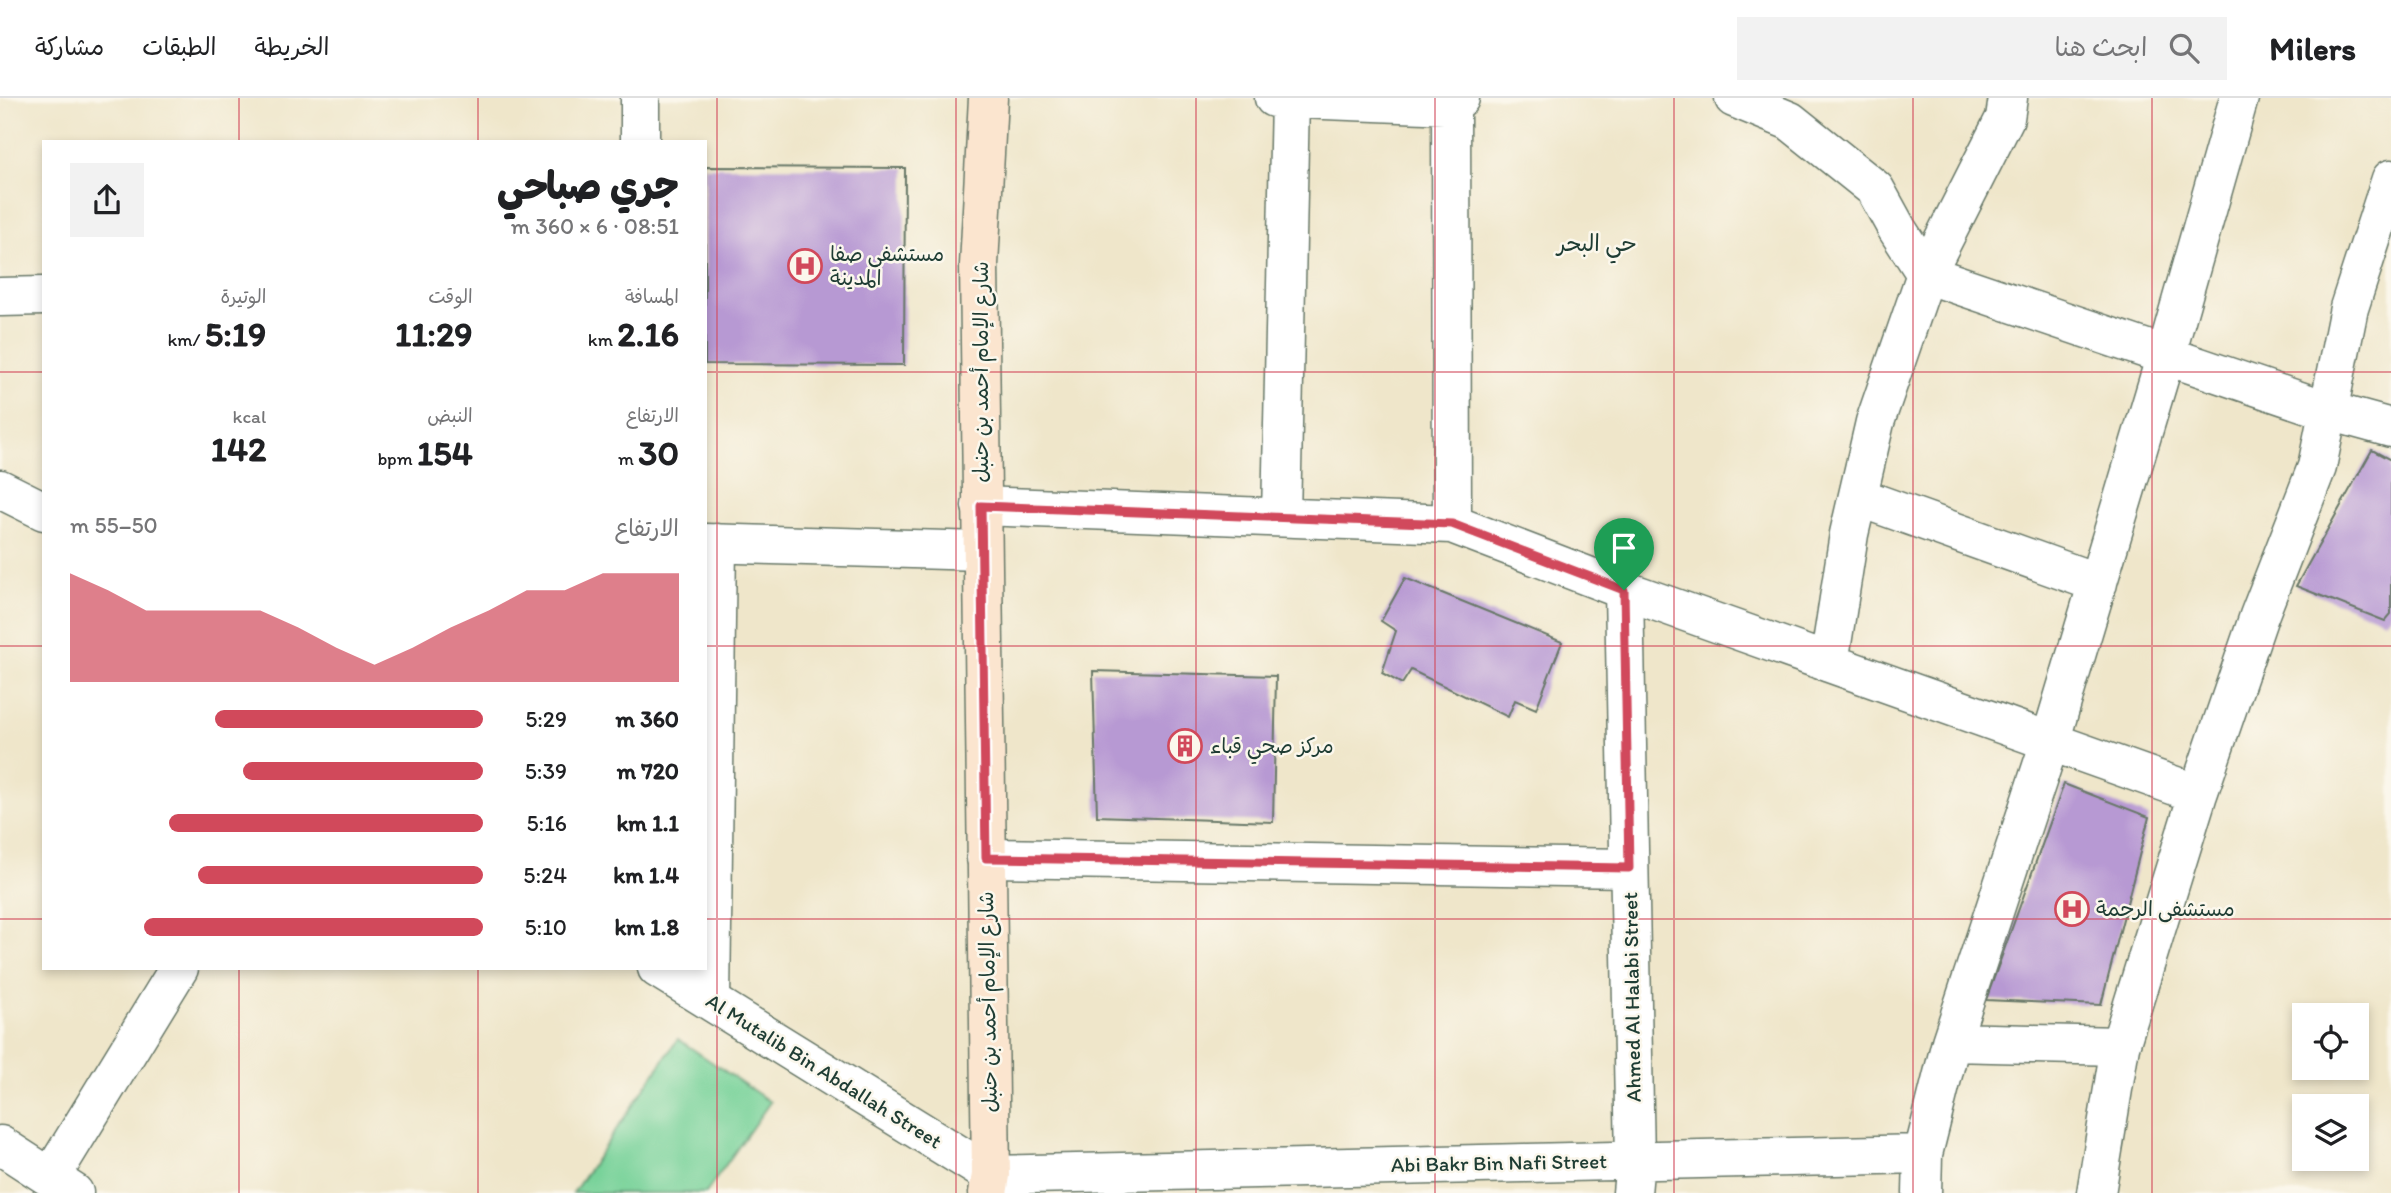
<!DOCTYPE html>
<html lang="ar">
<meta charset="utf-8">
<style>
:root{--surface:#fff;--page:#f2f2f2;--text:#202124;--muted:#757577;--line:#e0e0e0;--accent:#d1495b}
body{margin:0;font-family:Itim,"Playpen Sans Arabic",sans-serif;background:var(--page);color:var(--text);direction:rtl;height:100vh;display:flex;flex-direction:column;font-size:26px;white-space:nowrap}
*{box-sizing:border-box;margin:0}
p{font-size:23px;color:var(--muted)}
.icon{flex:none;width:38px;height:38px;fill:none;stroke:currentColor;stroke-width:2;stroke-linecap:round;stroke-linejoin:round}
.map{position:relative;flex:1;overflow:hidden;direction:ltr}
.drawer{position:absolute;left:42px;top:42px;width:665px;height:830px;display:flex;flex-direction:column;background:var(--surface);border-radius:0px;box-shadow:0 4px 10px #0003;direction:rtl}
.drawer>*{flex:none}
.tools{position:absolute;left:2292px;top:905px;display:grid;gap:14px}
.tools a{display:grid;place-items:center;width:77px;height:77px;border-radius:0px;background:var(--surface);box-shadow:0 4px 10px #0003;font-size:35px}
.pin{position:absolute;display:grid;place-items:center;width:60px;height:60px;color:#fff;margin:-72px -30px;border-radius:50% 50% 50% 0;rotate:-45deg;box-shadow:0 0 7px #0007}
.pin .icon{rotate:45deg}
.round{display:grid;place-items:center;flex:none;width:74px;height:74px;border-radius:0px;background:var(--page)}
.overview{display:flex;align-items:center;justify-content:space-between;height:119px;padding:0 28px}
h1{font-size:38px;font-weight:800;line-height:52px}
.figures{display:grid;grid-template-columns:repeat(3,1fr);gap:10px;height:119px;padding:7px 28px}
.figures div{display:grid;align-content:center}
.figures b{font-size:35px;font-weight:800}
.figures small{font-size:19px;font-weight:400}
.figures p{font-size:19px}
.chart{height:196px;padding:14px 28px}
.chart p{display:flex;justify-content:space-between}
.chart svg{width:100%;height:126px;margin-top:7px;fill:var(--accent);opacity:.7}
ul{padding:0 28px;list-style:none;font-size:23px}
li{display:grid;grid-template-columns:112px 84px 1fr;align-items:center;height:52px}
li i{height:18px;border-radius:9px;background:var(--accent)}
header{display:flex;align-items:center;gap:42px;box-sizing:border-box;height:98px;padding:0 35px;background:var(--surface);border-bottom:2px solid var(--line)}
header strong{font-size:33px}
nav{display:flex;gap:38px;margin-inline-start:auto;font-size:24px}
.search{width:490px;height:63px;background:var(--page);display:flex;align-items:center;gap:18px;box-sizing:border-box;padding:0 24px;border-radius:0px;color:var(--muted);font-size:26px}
.map>svg:first-child{display:block}
.green{fill:#77d299;stroke:#4b8866;stroke-width:2}
.building{fill:#b799d3}
.lines{fill:none;stroke-linecap:round;stroke-linejoin:round}
.street-casing{stroke:#687868;stroke-width:41}
.secondary-casing{stroke:#687868;stroke-width:41}
.street{stroke:#fff;stroke-width:38}
.secondary{stroke:#fbe5cf;stroke-width:38}
.route-casing{stroke:#fff;stroke-width:14}
.route{stroke:#d1495b;stroke-width:9}
.grid{fill:none;stroke:#d1495b;stroke-width:2;stroke-opacity:0.55}
.labels{text-anchor:middle;stroke-width:5;stroke-linejoin:round;paint-order:stroke}
.poi-label{font-size:21px;fill:#1f3d34;stroke:#fbf7ec;text-anchor:start}
.street-label{font-size:21px;fill:#1f3d34;stroke:#fbf7ec}
.neighbourhood-label{font-size:23px;fill:#1f3d34;stroke:#fbf7ec}
</style>
<header>
<strong>Milers</strong>
<div class="search"><svg class="icon" aria-label="search" viewBox="0 0 24 24"><circle cx="10" cy="10" r="6"/><path d="M15 15l6 6"/></svg>ابحث هنا</div>
<nav><a>الخريطة</a><a>الطبقات</a><a>مشاركة</a></nav>
</header>
<div class="map">
<svg width="2391" height="1095" viewBox="0 0 2391 1095">
<rect width="100%" height="100%" fill="#fbf7ec"/>
<filter id="ink" filterUnits="userSpaceOnUse"><feTurbulence type="fractalNoise" baseFrequency=".0143" numOctaves="2"/><feDisplacementMap in="SourceGraphic" scale="14" xChannelSelector="R" yChannelSelector="G"/><feConvolveMatrix kernelMatrix="1 2 1 2 8 2 1 2 1" color-interpolation-filters="sRGB"/></filter>
<filter id="wash" filterUnits="userSpaceOnUse"><feTurbulence type="fractalNoise" baseFrequency=".00686" numOctaves="4" result="noise"/><feDisplacementMap in="SourceGraphic" scale="28" xChannelSelector="R" yChannelSelector="G"/><feGaussianBlur stdDeviation="1.57" result="paint"/><feColorMatrix in="noise" values="0 0 0 0 0 0 0 0 0 0 0 0 0 0 0 0 0 1.4 0 .05"/><feComposite in="paint" operator="in"/></filter>
<g filter="url(#wash)">
<rect width="100%" height="100%" fill="#efe6ca"/>
<path class="green" d="M678,941L770,1004L706,1095H573Z"/>
<g id="blocks">
<path class="building" d="M705,69L905,70L904,267L705,266Z
M2372,352L2391,362V516L2385,523L2296,488Z
M1405,480L1562,544L1536,611L1515,602L1508,619L1411,572L1402,586L1382,575L1396,533L1381,523Z
M1093,573L1276,578L1273,724L1097,718Z
M2064,686L2149,719L2101,907L1986,902Z"/>
</g>
</g>
<g filter="url(#ink)">
<use href="#blocks" fill-opacity="0" stroke="#687868" stroke-width="2"/>
<g class="lines">
<g class="street-casing">
<path id="street" d="M640,0V44
M1274,0L1451,7L1460,0
M1734,0L1790,23L1875,91L1897,131L1926,176L2329,313L2391,330
M1451,7L1452,426
M0,199L44,198
M0,391L44,413
M1858,399L2098,485
M981,408L1452,426L1624,492L2198,696
M1281,419L1290,1
M705,445L982,453
M1624,492L1635,1062L1632,1095
M1829,565L1849,436L1875,324L1926,176L2005,20L2008,0
M986,760L1629,770
M657,870L991,1077L1923,1056
M711,903L717,445
M1951,944L2120,948
M0,1047L74,1095
M51,1079L179,870
M1922,1095L1923,1056L1951,944L2050,644L2166,257L2239,0
M2096,1095L2120,948L2198,696L2259,518L2317,369L2349,210L2391,81"/>
</g>
<g class="secondary-casing">
<path id="secondary" d="M988,1095L991,1077L979,167L988,0"/>
</g>
<use href="#street" class="street"/>
<use href="#secondary" class="secondary"/>
</g>
</g>
<g class="lines" filter="url(#ink)">
<g class="route-casing">
<path id="route" d="M981,408L1452,426L1624,492L1629,770L986,760Z"/>
</g>
<use href="#route" class="route"/>
</g>
<path class="grid" d="M239,0V44M478,0V44M717,0V1095M956,0V1095M1196,0V1095M1435,0V1095M1674,0V1095M1913,0V1095M2152,0V1095M0,274H44M705,274H2391M0,548H44M705,548H2391M0,821H44M705,821H2391M239,870V1095M478,870V1095"/>
<defs>
<g id="hospital-ring" transform="scale(1.75)"><circle r="9.5" fill="#fbf7ec" stroke="#d1495b" stroke-width="1.5"/><path d="M-5-5h3v3.5h4V-5h3V5h-3V1.5h-4V5h-3Z" fill="#d1495b"/></g>
<g id="building-ring" transform="scale(1.75)"><circle r="9.5" fill="#fbf7ec" stroke="#d1495b" stroke-width="1.5"/><path d="M-4-6H4V6H1V3H-1V6H-4ZM-2.5-4.3h1.7v1.8h-1.7ZM.8-4.3h1.7v1.8H.8ZM-2.5-1h1.7V.8h-1.7ZM.8-1h1.7V.8H.8Z" fill="#d1495b"/></g>
</defs>
<g fill-rule="evenodd">
<use href="#hospital-ring" x="805" y="168"/>
<use href="#building-ring" x="1185" y="648"/>
<use href="#hospital-ring" x="2072" y="811"/>
</g>
<g class="labels">
<g class="poi-label">
<text x="830" y="163">مستشفی صفا<tspan x="830" dy="24">المدینة</tspan></text>
<text x="1210" y="655">مركز صحي قباء</text>
<text x="2096" y="818">مستشفى الرحمة</text>
</g>
<g class="street-label">
<text transform="translate(981 274) rotate(-90)" y="7">شارع الإمام أحمد بن حنبل</text>
<text transform="translate(1632 899) rotate(-91)" y="7">Ahmed Al Halabi Street</text>
<text transform="translate(988 904) rotate(-91)" y="7">شارع الإمام أحمد بن حنبل</text>
<text transform="translate(824 973) rotate(32)" y="7">Al Mutalib Bin Abdallah Street</text>
<text transform="translate(1499 1065) rotate(-1)" y="7">Abi Bakr Bin Nafi Street</text>
</g>
<g class="neighbourhood-label">
<text x="1597" y="153">حي البحر</text>
</g>
</g>
</svg>
<div class="tools">
<a><svg class="icon" aria-label="locate" viewBox="0 0 24 24"><circle cx="12" cy="12" r="6"/><path d="M12 2v4M12 18v4M2 12h4M18 12h4"/></svg></a>
<a><svg class="icon" aria-label="layers" viewBox="0 0 24 24"><path d="M12 4l9 5-9 5-9-5zM3 14l9 5 9-5"/></svg></a>
</div>
<div class="pin" style="left:1624px;top:492px;background:#1e9e55"><svg class="icon" aria-label="arrive" viewBox="0 0 24 24"><path d="M6 21V4h12l-3 4 3 4H6"/></svg></div>
<section class="drawer">
<div class="overview"><div><h1>جري صباحي</h1><p>08:51 · 6 × 360 m</p></div><a class="round"><svg class="icon" aria-label="share" viewBox="0 0 24 24"><path d="M12 15V3M7 8l5-5 5 5M5 13v7h14v-7"/></svg></a></div>
<div class="figures">
<div><p>المسافة</p><b>2.16<small> km</small></b></div>
<div><p>الوقت</p><b>11:29</b></div>
<div><p>الوتيرة</p><b>5:19<small> /km</small></b></div>
</div>
<div class="figures">
<div><p>الارتفاع</p><b>30<small> m</small></b></div>
<div><p>النبض</p><b>154<small> bpm</small></b></div>
<div><p>kcal</p><b>142</b></div>
</div>
<div class="chart"><p><span>الارتفاع</span>50–55 m</p>
<svg viewBox="0 0 160 44" preserveAspectRatio="none"><path d="M0 44V6L10 12L20 19L30 19L40 19L50 19L60 25L70 32L80 38L90 32L100 25L110 19L120 12L130 12L140 6L150 6L160 6V44z"/></svg>
</div>
<ul>
<li><b>360 m</b>5:29<i style="width:65%"></i></li>
<li><b>720 m</b>5:39<i style="width:58%"></i></li>
<li><b>1.1 km</b>5:16<i style="width:76%"></i></li>
<li><b>1.4 km</b>5:24<i style="width:69%"></i></li>
<li><b>1.8 km</b>5:10<i style="width:82%"></i></li>
</ul>
</section>
</div>
